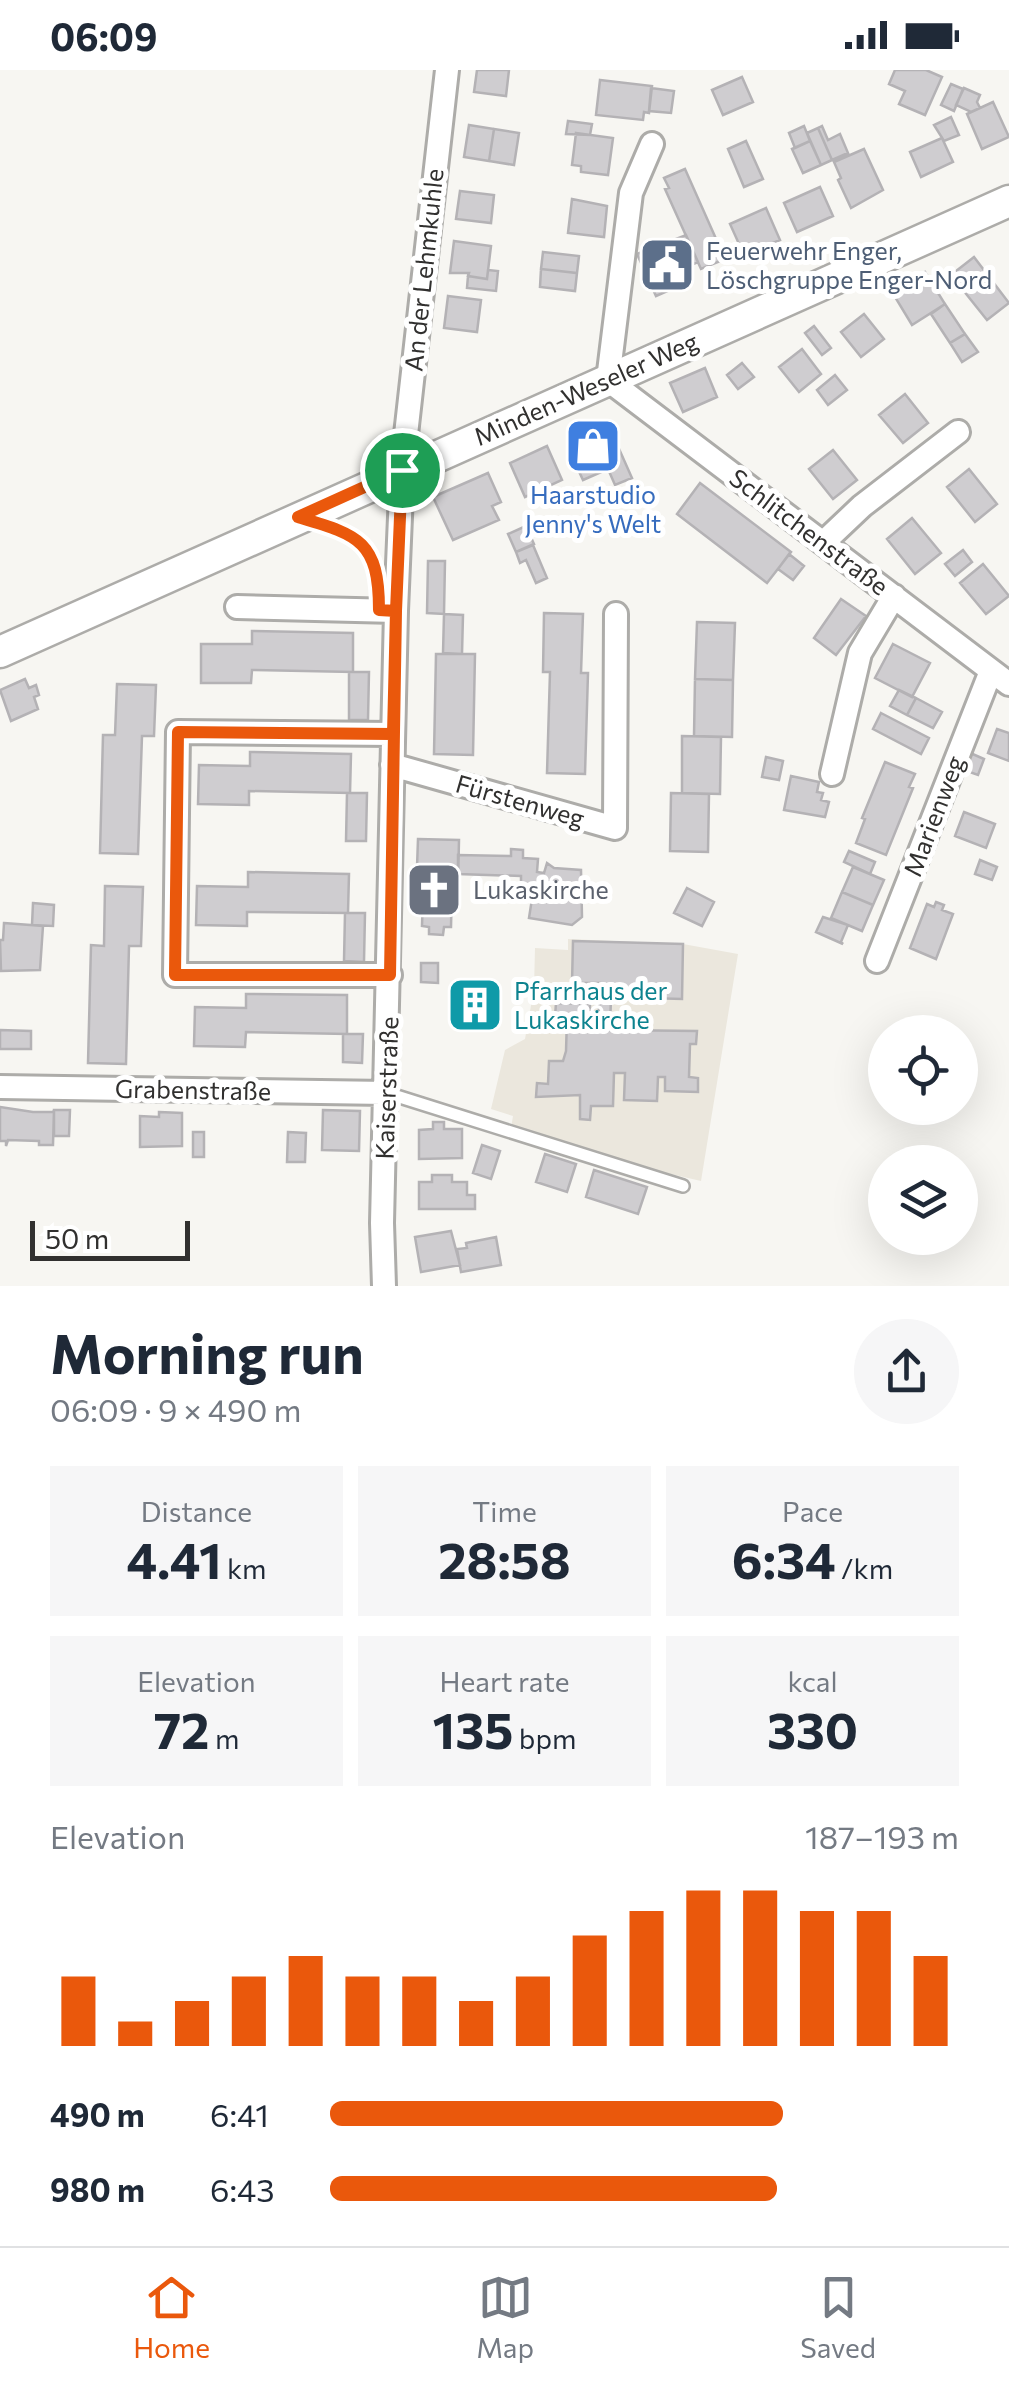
<!DOCTYPE html>
<meta charset="utf-8">
<style>
:root{--surface:#fff;--page:#f6f6f7;--text:#1f2937;--muted:#747a83;--line:#e0e1e3;--accent:#ea580c}
body{margin:0;font-family:Commissioner,sans-serif;background:var(--page);color:var(--text);height:100vh;display:flex;flex-direction:column;font-size:38px;white-space:nowrap}
*{box-sizing:border-box;margin:0}
p{font-size:32px;color:var(--muted)}
.icon{flex:none;width:55px;height:55px;fill:none;stroke:currentColor;stroke-width:2;stroke-linecap:round;stroke-linejoin:round}
.map{position:relative;height:1216px;overflow:hidden}
.sheet{display:flex;flex-direction:column;background:var(--surface);flex:1}
.sheet>*{flex:none}
.buttons{position:absolute;left:868px;top:945px;display:grid;gap:20px}
.buttons a{display:grid;place-items:center;width:110px;height:110px;border-radius:50%;background:var(--surface);box-shadow:0 10px 40px #0002;font-size:50px}
.scale{position:absolute;left:30px;bottom:25px;width:160px;box-sizing:border-box;padding-left:10px;border:5px solid #31302f;border-top:0;font-size:28px;line-height:35px;white-space:nowrap;color:#31302f;-webkit-text-stroke:8px #fff;paint-order:stroke}
.pin{position:absolute;display:grid;place-items:center;width:85px;height:85px;color:#fff;margin:-42px;border:5px solid #fff;border-radius:50%;box-shadow:0 2px 10px #0007}
.round{display:grid;place-items:center;flex:none;width:105px;height:105px;border-radius:52px;background:var(--page)}
.head{display:flex;align-items:center;justify-content:space-between;height:170px;padding:0 50px}
h1{font-size:55px;font-weight:700;line-height:75px}
.figures{display:grid;grid-template-columns:repeat(3,1fr);gap:15px;height:170px;padding:10px 50px}
.figures div{display:grid;align-content:center;border-radius:0px;background:var(--page);text-align:center}
.figures b{font-size:50px;font-weight:700}
.figures small{font-size:28px;font-weight:400}
.figures p{font-size:28px}
.chart{height:280px;padding:20px 50px}
.chart p{display:flex;justify-content:space-between}
.chart svg{width:100%;height:180px;margin-top:10px;stroke:var(--accent);stroke-width:6}
ul{padding:0 50px;list-style:none;font-size:32px}
li{display:grid;grid-template-columns:160px 120px 1fr;align-items:center;height:75px}
li i{height:25px;border-radius:12px;background:var(--accent)}
.status{display:flex;justify-content:space-between;align-items:center;height:70px;padding:0 50px;background:var(--surface);direction:ltr}
.status svg{height:28px;fill:currentColor}
.menu{display:flex;justify-content:space-around;align-items:center;height:140px;border-top:2px solid var(--line);background:var(--surface);font-size:28px;color:var(--muted)}
.menu a{display:grid;justify-items:center;gap:5px}
.menu .selected{color:var(--accent)}
.map>svg:first-child{display:block}
.built{fill:#ebe7dd}
.building{fill:#cfcdd0;stroke:#b4b2b5;stroke-width:2.5}
.lines{fill:none;stroke-linecap:round;stroke-linejoin:round}
.lane-casing{stroke:#adaca9;stroke-width:16}
.street-casing{stroke:#adaca9;stroke-width:28}
.secondary-casing{stroke:#adaca9;stroke-width:35}
.path{stroke:#8b8a87;stroke-width:4;stroke-dasharray:10 5;stroke-linecap:butt}
.lane{stroke:#fff;stroke-width:11}
.street{stroke:#fff;stroke-width:22}
.secondary{stroke:#fff;stroke-width:30}
.route-casing{stroke:#fff;stroke-width:20}
.route{stroke:#ea580c;stroke-width:12}
.labels{text-anchor:middle;stroke-width:10;stroke-linejoin:round;paint-order:stroke}
.service-label{font-size:25px;fill:#4e5e75;stroke:#fff;text-anchor:start}
.street-label{font-size:25px;fill:#31302f;stroke:#fff}
.shop-label{font-size:25px;fill:#366cbe;stroke:#fff}
.worship-label{font-size:25px;fill:#5b616d;stroke:#fff;text-anchor:start}
.culture-label{font-size:25px;fill:#0d838f;stroke:#fff;text-anchor:start}
</style>
<div class="status"><b>06:09</b><svg viewBox="0 0 49 12"><path d="M0 12V9h3v3zM5 12V6h3v6zM10 12V3h3v9zM15 12V0h3v12zM26 1h20v11H26zM47 4h2v5h-2z"/></svg></div>
<div class="map">
<svg width="1009" height="1216" viewBox="0 0 1009 1216">
<rect width="100%" height="100%" fill="#f7f6f2"/>
<path class="built" d="M568,869L683,874L738,884L701,1111L623,1093L511,1058L513,1046L491,1039L505,980L525,969L534,919L535,878L568,880Z"/>
<path class="building" d="M477,0H509L506,26L474,22Z
M895,0H926L942,7L925,45L899,34L905,21L889,14Z
M742,7L753,32L723,45L712,20Z
M600,10L652,16L649,43L644,42L643,50L596,45Z
M951,14L963,19L954,41L941,35Z
M651,18L674,21L671,43L649,41Z
M964,18L980,25L977,32L980,38L971,42L956,35Z
M993,32L1009,67L982,79L967,44Z
M951,47L959,65L944,71L934,55Z
M568,51L592,54L590,65L566,64Z
M469,55L494,59L489,91L464,87Z
M804,56L810,71L795,78L789,63Z
M822,56L828,70L840,64L848,83L832,90L818,58Z
M818,58L832,90L821,95L807,63Z
M494,59L519,63L514,95L489,91Z
M576,63L613,68L608,105L581,102V96L572,95Z
M942,68L953,92L921,107L910,82Z
M746,71L763,109L744,117L728,79Z
M810,71L821,95L803,103L792,79Z
M864,79L883,120L851,138L838,110L841,108L834,92Z
M685,99L725,189L701,199L665,119L669,118L664,108Z
M820,117L833,146L797,162L784,133Z
M460,121L494,125L491,153L456,149Z
M572,129L607,136L604,167L568,163Z
M766,138L780,170L744,185L730,154Z
M686,165L698,192L684,198L690,211L656,226L637,184Z
M454,171L491,176L487,209L468,206L469,203H450Z
M543,182L579,186L577,203L541,199Z
M974,187L1009,233L987,250L951,205Z
M541,199L577,203L575,221L540,217Z
M488,200L498,201L496,221L467,218L468,206L487,209Z
M925,202L945,234L912,255L892,222Z
M448,226L481,230L477,262L444,258Z
M945,234L965,264L950,273L931,244Z
M864,244L884,269L861,287L841,262Z
M814,256L831,278L822,285L805,263Z
M965,264L978,282L962,292L950,273Z
M802,279L821,304L799,322L779,297Z
M742,293L754,307L738,319L727,305Z
M705,298L717,327L683,342L670,313Z
M835,305L847,320L828,335L817,320Z
M905,324L928,353L903,373L879,345Z
M612,363L632,408L615,415L608,399L583,410L570,382Z
M547,376L562,410L525,427L510,393Z
M833,380L857,410L833,429L809,399Z
M969,399L997,434L975,452L947,417Z
M488,403L501,432L492,436L499,450L453,470L433,427Z
M700,413L791,482L767,513L677,444Z
M912,448L941,483L915,504L887,469Z
M526,456L534,474L516,482L508,464Z
M533,475L547,508L536,513L526,490L520,493L516,482Z
M963,480L972,492L955,506L945,494Z
M789,484L804,496L793,510L778,499Z
M428,491H445L444,544L427,543Z
M983,494L1009,526L986,544L960,513Z
M841,529L866,546L836,585L814,568Z
M544,543L583,544L581,603H588L585,704L547,703L550,602H543Z
M444,544L463,545L462,584L443,583Z
M697,552L735,553L733,610L695,609Z
M252,561L353,563V602L252,600L251,613H201V574H252Z
M893,574L930,593L912,627L875,608Z
M436,584H475L473,685L434,684Z
M349,602H369L368,650H349Z
M25,609L29,618L36,615L39,625L34,627L38,639L11,651L0,620Z
M695,609L733,610L732,667L694,666Z
M117,614L156,615L154,666H142L138,784L100,783L103,665H115Z
M899,620L916,628L907,645L890,636Z
M916,628L942,642L933,658L907,645Z
M881,643L929,668L921,684L873,659Z
M997,659L1009,663V691L988,683Z
M682,666L721,667L720,724L682,723Z
M250,682L351,684L350,723L249,721V735L198,734L199,695L250,696Z
M968,682L984,689L978,705L961,699Z
M766,687L783,691L779,710L762,707Z
M885,692L915,704L909,717L913,718L886,785L856,773L865,749L862,748Z
M791,706L819,712L817,722L823,723L821,730L829,732L825,747L784,740Z
M347,723H367L366,771H346Z
M671,723L709,724L708,782L670,781Z
M964,742L995,754L986,778L955,766Z
M418,769L459,770L458,815L452,816L451,857H444L443,865L429,864V857L422,856L423,825L416,826Z
M511,779L523,780V788L538,789L537,802L544,803L547,793L554,798L581,800L582,847L572,855L529,848L534,816L521,815V806L458,804V785L511,786Z
M849,781L875,792L870,804L844,792Z
M980,790L997,797L992,810L975,804Z
M853,797L884,810L873,835L842,822Z
M248,802L349,804L348,843L247,842V856L196,855L197,816L248,817Z
M105,816L143,817L141,876H129L126,994L88,993L91,875L104,876Z
M687,818L714,832L702,856L674,843Z
M842,822L873,835L862,861L831,848Z
M936,832L944,835L942,840L953,844L936,889L910,878L927,834L934,837Z
M33,833L54,835L53,856L32,855Z
M345,843H365L364,892L344,891Z
M823,847L848,855L841,872L843,874L816,862Z
M4,853L43,856L40,900L1,901L0,870H3Z
M573,871L683,874L682,929L611,927L610,960L697,961L696,974H690L689,1007L698,1008V1022L665,1021V1007H658L657,1031L624,1030L625,1003H614L613,1036H591L590,1050L580,1049V1025L536,1027L537,1013L548,1014L549,991H563L566,981L567,948L555,947L556,933L590,934L589,959H598L600,913H572Z
M421,893H438V913L421,912Z
M455,920L495,921V952H468V948H456L455,951Z
M246,924L347,925V964L246,962L245,977L194,976L195,937L246,938Z
M0,960L31,961V979H0Z
M343,964H363L362,993L343,992Z
M0,1037L33,1042H53L54,1040L53,1075H39V1071L8,1070L6,1076V1071H0Z
M54,1040H70L69,1066H54Z
M323,1040L360,1041L359,1081L322,1080Z
M159,1042L182,1043V1076L140,1077V1046L159,1047Z
M433,1052H444V1059H462V1088L419,1089V1060L433,1059Z
M193,1062H204V1087H193Z
M288,1062L306,1063L305,1092H287Z
M482,1075L500,1081L491,1109L473,1103Z
M545,1084L576,1094L567,1122L536,1112Z
M594,1100L647,1117L638,1144L586,1127Z
M432,1105H452V1112H467V1125H475V1139H419V1112H432Z
M451,1161L460,1195L421,1202L415,1167Z
M496,1167L501,1195L461,1202L457,1179L467,1178L466,1173Z"/>
<g class="lines">
<g class="lane-casing">
<path id="lane" d="M387,1023L683,1116"/>
</g>
<g class="street-casing">
<path id="street" d="M652,74L631,123L608,310L1009,614
M824,472L862,436L958,362
M237,537L396,541
M392,695L615,758L616,544
M832,704L860,583L894,526
M877,891L991,601
M390,905H175L178,662L393,664
M0,1017L387,1023
M384,1216L382,1153L396,541L402,400L447,0"/>
</g>
<g class="secondary-casing">
<path id="secondary" d="M0,582L1009,131"/>
</g>
<path class="path" d="M338,459L362,473L374,492"/>
<use href="#lane" class="lane"/>
<use href="#street" class="street"/>
<use href="#secondary" class="secondary"/>
</g>
<g class="lines">
<g class="route-casing">
<path id="route" d="M402,400L298,447C358,465 379,470 379,540L396,541L393,664L178,662L175,905H390L396,541L402,400"/>
</g>
<use href="#route" class="route"/>
</g>
<defs>
<g id="civic-square" transform="scale(2.875)"><rect x="-9" y="-9" width="18" height="18" rx="4" fill="#5c6f8a" stroke="#fff"/><path d="M-.6-6.5H3V-4.5H.6V-3L4-1V1h2V6H-6V1h2V-1L-.6-3ZM-1.2 2.5V6h2.4V2.5Z" fill="#fff"/></g>
<g id="shop-square" transform="scale(2.875)"><rect x="-9" y="-9" width="18" height="18" rx="4" fill="#3f7fe0" stroke="#fff"/><path d="M-5-2.5h2.3a2.7 3.5 0 0 1 5.4 0H5L5.5 6h-11ZM-1.5-2.5h3a1.5 2.3 0 0 0-3 0Z" fill="#fff"/></g>
<g id="church-square" transform="scale(2.875)"><rect x="-9" y="-9" width="18" height="18" rx="4" fill="#6b7280" stroke="#fff"/><path d="M-1.2-6h2.4v3.5h3.3v2.4h-3.3V6h-2.4V-.1h-3.3v-2.4h3.3Z" fill="#fff"/></g>
<g id="building-square" transform="scale(2.875)"><rect x="-9" y="-9" width="18" height="18" rx="4" fill="#0f9aa8" stroke="#fff"/><path d="M-4-6H4V6H1V3H-1V6H-4ZM-2.5-4.3h1.7v1.8h-1.7ZM.8-4.3h1.7v1.8H.8ZM-2.5-1h1.7V.8h-1.7ZM.8-1h1.7V.8H.8Z" fill="#fff"/></g>
</defs>
<g fill-rule="evenodd">
<use href="#civic-square" x="667" y="195"/>
<use href="#shop-square" x="593" y="376"/>
<use href="#church-square" x="434" y="820"/>
<use href="#building-square" x="475" y="935"/>
</g>
<g class="labels">
<g class="service-label">
<text x="706" y="190">Feuerwehr Enger,<tspan x="706" dy="29">Löschgruppe Enger-Nord</tspan></text>
</g>
<g class="street-label">
<text transform="translate(424 200) rotate(-84)" y="9">An der Lehmkuhle</text>
<text transform="translate(586 319) rotate(-24)" y="9">Minden-Weseler Weg</text>
<text transform="translate(809 462) rotate(37)" y="9">Schlitchenstraße</text>
<text transform="translate(520 731) rotate(16)" y="9">Fürstenweg</text>
<text transform="translate(934 746) rotate(-69)" y="9">Marienweg</text>
<text transform="translate(387 1018) rotate(-88)" y="9">Kaiserstraße</text>
<text transform="translate(193 1020) rotate(1)" y="9">Grabenstraße</text>
</g>
<g class="shop-label">
<text x="593" y="434">Haarstudio<tspan x="593" dy="29">Jenny's Welt</tspan></text>
</g>
<g class="worship-label">
<text x="473" y="829">Lukaskirche</text>
</g>
<g class="culture-label">
<text x="514" y="930">Pfarrhaus der<tspan x="514" dy="29">Lukaskirche</tspan></text>
</g>
</g>
</svg>
<div class="buttons">
<a><svg class="icon" aria-label="locate" viewBox="0 0 24 24"><circle cx="12" cy="12" r="6"/><path d="M12 2v4M12 18v4M2 12h4M18 12h4"/></svg></a>
<a><svg class="icon" aria-label="layers" viewBox="0 0 24 24"><path d="M12 4l9 5-9 5-9-5zM3 14l9 5 9-5"/></svg></a>
</div>
<div class="scale">50 m</div>
<div class="pin" style="left:402px;top:400px;background:#1e9e55"><svg class="icon" aria-label="arrive" viewBox="0 0 24 24"><path d="M6 21V4h12l-3 4 3 4H6"/></svg></div>
</div>
<section class="sheet">
<div class="head"><div><h1>Morning run</h1><p>06:09 · 9 × 490 m</p></div><a class="round"><svg class="icon" aria-label="share" viewBox="0 0 24 24"><path d="M12 15V3M7 8l5-5 5 5M5 13v7h14v-7"/></svg></a></div>
<div class="figures">
<div><p>Distance</p><b>4.41<small> km</small></b></div>
<div><p>Time</p><b>28:58</b></div>
<div><p>Pace</p><b>6:34<small> /km</small></b></div>
</div>
<div class="figures">
<div><p>Elevation</p><b>72<small> m</small></b></div>
<div><p>Heart rate</p><b>135<small> bpm</small></b></div>
<div><p>kcal</p><b>330</b></div>
</div>
<div class="chart"><p><span>Elevation</span>187–193 m</p>
<svg viewBox="0 0 160 44" preserveAspectRatio="none"><path d="M5 44V27M15 44V38M25 44V33M35 44V27M45 44V22M55 44V27M65 44V27M75 44V33M85 44V27M95 44V17M105 44V11M115 44V6M125 44V6M135 44V11M145 44V11M155 44V22"/></svg>
</div>
<ul>
<li><b>490 m</b>6:41<i style="width:72%"></i></li>
<li><b>980 m</b>6:43<i style="width:71%"></i></li>
</ul>
</section>
<nav class="menu">
<a class="selected"><svg class="icon" aria-label="home" viewBox="0 0 24 24"><path d="M3 11l9-7 9 7M6 9v11h12V9"/></svg>Home</a>
<a><svg class="icon" aria-label="map" viewBox="0 0 24 24"><path d="M3 6l6-2 6 2 6-2v14l-6 2-6-2-6 2zM9 4v14M15 6v14"/></svg>Map</a>
<a><svg class="icon" aria-label="saved" viewBox="0 0 24 24"><path d="M7 4h10v16l-5-4-5 4z"/></svg>Saved</a>
</nav>
